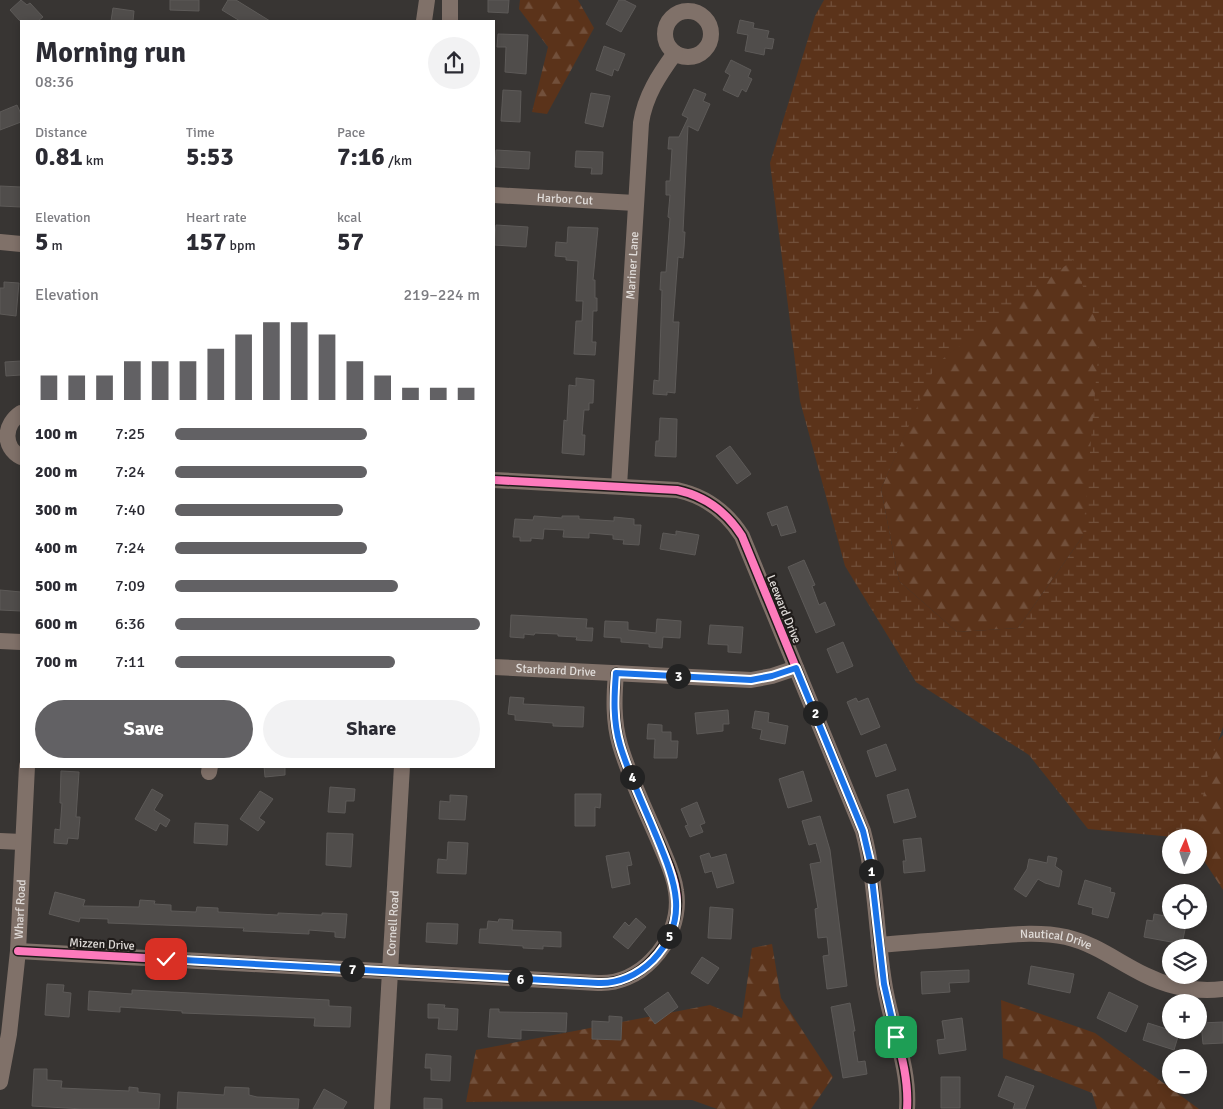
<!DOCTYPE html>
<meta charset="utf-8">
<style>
:root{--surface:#fff;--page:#f2f2f3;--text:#2b2b33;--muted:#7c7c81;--accent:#626164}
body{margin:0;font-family:Signika,sans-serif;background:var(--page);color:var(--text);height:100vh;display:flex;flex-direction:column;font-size:19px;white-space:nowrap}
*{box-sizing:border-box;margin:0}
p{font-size:16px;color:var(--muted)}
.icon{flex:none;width:28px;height:28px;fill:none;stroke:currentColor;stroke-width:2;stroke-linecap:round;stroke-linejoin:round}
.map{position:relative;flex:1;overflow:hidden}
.drawer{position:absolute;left:20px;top:20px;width:475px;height:748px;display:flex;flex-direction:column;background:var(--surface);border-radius:0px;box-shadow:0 2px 8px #0003}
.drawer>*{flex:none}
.needle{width:32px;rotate:3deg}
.controls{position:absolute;left:1162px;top:829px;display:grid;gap:10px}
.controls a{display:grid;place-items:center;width:45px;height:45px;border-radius:50%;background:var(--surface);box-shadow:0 2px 8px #0003;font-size:25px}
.pin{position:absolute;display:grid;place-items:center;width:42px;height:42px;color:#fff;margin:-21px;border-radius:10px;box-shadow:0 2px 8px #0006}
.km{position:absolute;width:25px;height:25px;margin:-12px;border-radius:50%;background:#222;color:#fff;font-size:14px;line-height:25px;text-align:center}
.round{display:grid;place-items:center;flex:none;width:52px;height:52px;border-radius:26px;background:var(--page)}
.overview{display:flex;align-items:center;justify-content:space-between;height:85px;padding:0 15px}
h1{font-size:28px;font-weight:700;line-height:38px}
.metrics{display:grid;grid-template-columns:repeat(3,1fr);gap:8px;height:85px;padding:5px 15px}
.metrics div{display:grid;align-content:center}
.metrics b{font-size:25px;font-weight:700}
.metrics small{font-size:14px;font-weight:400}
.metrics p{font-size:14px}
.chart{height:140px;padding:10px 15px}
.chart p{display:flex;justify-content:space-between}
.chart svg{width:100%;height:90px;margin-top:5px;stroke:var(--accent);stroke-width:6}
.action{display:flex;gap:10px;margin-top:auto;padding:10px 15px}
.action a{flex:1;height:58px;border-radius:30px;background:var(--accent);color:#fff;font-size:20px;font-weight:700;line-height:58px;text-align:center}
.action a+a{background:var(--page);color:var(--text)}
ul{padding:0 15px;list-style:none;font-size:16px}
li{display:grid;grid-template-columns:80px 60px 1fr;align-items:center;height:38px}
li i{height:12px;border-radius:6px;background:var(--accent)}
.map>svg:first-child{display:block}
.forest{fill:url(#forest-firs)}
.wetland{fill:url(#wetland-marsh);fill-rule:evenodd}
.building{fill:#504d4b;stroke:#5d5a58}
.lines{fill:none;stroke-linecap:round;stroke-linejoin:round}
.minor{stroke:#807169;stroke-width:16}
.cycleway-casing{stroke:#201c1a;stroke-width:11}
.cycleway{stroke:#fd7abc;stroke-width:8}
.route-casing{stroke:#fff;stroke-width:10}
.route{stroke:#1a73e8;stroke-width:6}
.labels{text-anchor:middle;stroke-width:4.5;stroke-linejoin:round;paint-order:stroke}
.street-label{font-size:12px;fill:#e0dcd9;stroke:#201c1a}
</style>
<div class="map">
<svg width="1223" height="1109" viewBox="0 0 1223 1109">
<defs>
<pattern id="forest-firs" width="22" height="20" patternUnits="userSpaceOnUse" patternTransform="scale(1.25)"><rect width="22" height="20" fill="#5b331a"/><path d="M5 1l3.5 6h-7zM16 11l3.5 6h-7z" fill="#72503b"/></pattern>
<pattern id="wetland-marsh" width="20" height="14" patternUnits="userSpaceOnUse" patternTransform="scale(1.25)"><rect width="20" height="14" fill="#5b331a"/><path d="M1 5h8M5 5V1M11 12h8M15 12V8" fill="none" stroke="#72503b"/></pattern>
</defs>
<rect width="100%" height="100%" fill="#383533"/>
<path class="forest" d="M520,0H578L594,28L547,114L532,112L548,47L519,9Z
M1073,259L1139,333L1083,536L1018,628L957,632L899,581L881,489L935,364Z
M1223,735V890L1199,853V838L1195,837L1185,779Z
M772,944L781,998L833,1077L811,1109H717L692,1100L466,1102L476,1050L710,1005L742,1018L752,948Z
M1001,1000L1095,1033L1199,1109H1097L1092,1093L1003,1058Z"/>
<path class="wetland" d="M824,0H1223V727L1211,761L1194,837H1173L1088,829L1029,755L916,682L845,566L800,401L770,163L815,16ZM1073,260L1100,332L1083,536L1018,628L957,632L899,581L881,489L936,364Z"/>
<path class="building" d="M21,0L27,5L30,3L43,17L38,21H20L10,10Z
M170,0H199V11L170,10Z
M228,0H236L270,21H240L222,10Z
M488,0H509L508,13L488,12Z
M619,0H624L636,6L621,32L606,24Z
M113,8L134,11L133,21H111Z
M740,20L754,23L753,28L769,31L767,38L774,39L772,49L765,48L764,55L745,51L748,35L737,33Z
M498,34L528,35L526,74L505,72L506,47H497Z
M604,46L625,54L618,71L614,69L612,76L596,70Z
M731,60L751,70L748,77L752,79L746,92L742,89L738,97L723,90L730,75L725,72Z
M694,89L706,94L703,101L710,104L698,131L688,126L683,232H685L684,248L683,258L678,257L673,322H679L675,393L667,392V395L653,394L654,380L659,381L662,290H660L661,272H666L670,218L668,217L670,195H666V181H670L672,149H668L669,137H679L688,118L682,115Z
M503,90L521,91L520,122L501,121Z
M591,93L610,96L603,127L585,123Z
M17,105L21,114V122L0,130V112Z
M496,150L530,152L529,169L495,167Z
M576,151L603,152L602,174H591L592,168L575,167Z
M0,186L21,187V207L0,206Z
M496,225L528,227L526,247L494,245Z
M568,227L598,228L593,280H595V298H597V311H593L592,342H596L595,355L574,354L576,321H582L583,301H576L578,261L566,260V257L555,256L556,242L567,243Z
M4,282L19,283L16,316L0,314V288H4Z
M21,361V375L6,376L5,362Z
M576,378L594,380L593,403H589V410H584L582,435H585L584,455L562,453L564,420L567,421L569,385L576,386Z
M660,418L677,419L676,457L655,456L656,441H659Z
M730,446L751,474L737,484L716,456Z
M787,506L796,532L781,536L777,524L772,526L767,513Z
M534,516L562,518V516H579V519L614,521V517L634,519V525H641L639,545L623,544L624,540L613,539V535L589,533V538L563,537L564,530L544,529L543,539L531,538V541H520V537H513L515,519L533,520Z
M676,531L699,535L695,555L660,549L663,533L676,535Z
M804,560L815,585L812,586L819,605L825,602L835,625L816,633L788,567Z
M0,590L21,592V611L0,610Z
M511,615L587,619L586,628H593L592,641L576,640L577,637L558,636V634L535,633L534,635L524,634V638L510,637Z
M657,619L681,621L680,638L663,637L662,648L649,647V644L621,642V638L604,637L605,621L628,622V630L656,633Z
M710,625L743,627L741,653L728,652V645L708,644Z
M843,642L853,666L837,673L827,649Z
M510,697L524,698L523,704L584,707L583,727L553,726V723L515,720V715L508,714Z
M856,698L858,702L868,698L880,727L861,735L847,702Z
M728,710L729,724H723V731L697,734L695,713Z
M755,711L769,713L768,722L788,726L785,744L760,739L762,730L752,728Z
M648,724L662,725V732H671V741H678L677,758H654L655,739H647Z
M886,744L896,770L876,777L867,751Z
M264,766H285V775L265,777Z
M61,771L79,772L76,817H80L78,839L68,838L67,844L54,843L55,829L60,830L62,803H60Z
M803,771L812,801L788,808L779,779Z
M330,787L355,789L354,801H346L345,813L328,812Z
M152,789L163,795L154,810L170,820L166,827L160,823L156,831L135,819Z
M908,789L916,817L894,823L887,795Z
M260,791L273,799L259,818L265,822L258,831L240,819Z
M575,794H601L600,808L595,807V826H575Z
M450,795L467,796L465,820L439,819L440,801L450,802Z
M697,802L705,823L700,825L703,832L690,837L685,826L688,825L681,809Z
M820,816L830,850L847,986L827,989L823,956L829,955L827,937L818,938L815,909L818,908L810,864L821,862L816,843L809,845L802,821Z
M195,823L228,825L227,845L194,843Z
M327,833L353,834L351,867L326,865Z
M921,838L925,871L904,873L903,861H906L903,840Z
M448,842L468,843L466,874L437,873L438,859L447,860Z
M629,852L632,865L627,866L630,884L612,888L606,856Z
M709,853L711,858L726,854L734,883L717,888L712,871L705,873L700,856Z
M1048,856L1057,858L1055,866L1062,871L1059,887L1045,883L1038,879L1026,897L1014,889L1027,869L1029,859L1047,863Z
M1085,880L1111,888L1110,892L1115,893L1108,918L1092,914L1093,908L1078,904Z
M55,892L85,900L83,906L139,907L140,900L155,901L154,904L171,905V911L196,912L197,907L218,908V912L278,915V913L322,915V913L347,914L345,938L335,937V932L309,930V934L243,931L244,928L217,927L108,923V919L80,918L79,922L49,914Z
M710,907L733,909L731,939L708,938Z
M1154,914L1171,917V920H1187L1182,944L1144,937L1147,920L1153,921Z
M636,918L646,927L628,949L613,937L625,922L629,926Z
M499,919L513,920L512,930L561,932V947L543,946V949L523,948V946L479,943L480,929H487L488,921L498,922Z
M427,923L458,924L457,944L426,942Z
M702,957L719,968L708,984L691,973Z
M1031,966L1074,974L1070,993L1028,984Z
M969,970V982L949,983L950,992L922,994L921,972Z
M47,984L64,985L63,992L71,993L69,1017L45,1015Z
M132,990L329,1000V1006L351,1007L350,1027L314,1026L315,1018L182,1013V1011L120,1007V1012L88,1010L89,991L132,994Z
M668,992L678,1007L655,1024L644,1009Z
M1109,992L1138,1006L1126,1032L1097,1018Z
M850,1003L855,1031H853L858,1062L865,1061L867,1074L843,1078L831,1007Z
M428,1004L445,1005L444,1008L458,1009L457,1030L438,1029L439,1018H428Z
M490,1009H499V1012L567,1013L566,1032L521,1030V1039L488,1037Z
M609,1016L622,1017L621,1040L592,1039V1021L609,1022Z
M962,1018L966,1050L939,1054L937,1040L945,1039L942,1021Z
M1223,1022V1043L1203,1044L1201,1023Z
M1148,1023L1170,1030H1180L1174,1050L1143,1040Z
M426,1054L451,1056L450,1081L431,1080V1068H425Z
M34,1069H47V1080L62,1081L61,1088L129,1091V1087L138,1088V1092L160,1094L159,1109H83L32,1106Z
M1006,1076L1034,1086L1025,1109H1013L1015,1103L998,1096Z
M941,1077H960V1108H941Z
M225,1087L249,1088V1095L257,1097L299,1099L298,1109H177L178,1092L224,1095Z
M324,1089L347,1102L343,1109H313Z
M424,1098L442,1099V1109H424Z"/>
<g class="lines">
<g class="minor">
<circle cx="688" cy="34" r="23"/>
<path d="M424,21L427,0"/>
<path d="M450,21V0"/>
<path id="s1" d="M494,195L635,203"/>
<path d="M0,242L21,244"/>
<path d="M21,413C4,424 2,447 21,457"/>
<path d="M494,480L677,490C705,496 726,511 742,536L863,831C876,880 876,932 884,982C890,1025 910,1065 907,1109"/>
<path id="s2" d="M619,486L641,123C645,96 659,75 675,53"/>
<path d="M0,641L21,642"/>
<path id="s3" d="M494,667L751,680L772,676L796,668"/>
<path d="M209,772L210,766"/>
<path d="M0,841L22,842"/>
<path id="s4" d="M879,945C912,942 945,940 978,937C1007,935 1037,931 1066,937C1096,944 1118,962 1145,975C1169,987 1196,992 1223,989"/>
<path d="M18,951L598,983C618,984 638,975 652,960C670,942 680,916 676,891C674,874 666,859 660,844C646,811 630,779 620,745C613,721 614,697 616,673"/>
<path id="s5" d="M0,1082L9,1034L18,951L27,766"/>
<path id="s6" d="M382,1109L402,766"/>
</g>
<g class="cycleway-casing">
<path id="cycleway" d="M494,480L677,490C705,496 726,511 742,536L863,831C876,880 876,932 884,982C890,1025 910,1065 907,1109
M18,951L598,983C618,984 638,975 652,960C670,942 680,916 676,891C674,874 666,859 660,844C646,811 630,779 620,745C613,721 614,697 616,673"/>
</g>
<use href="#cycleway" class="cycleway"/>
</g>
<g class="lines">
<g class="route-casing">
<path id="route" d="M166,959L598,983C618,984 638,975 653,960C692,919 674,879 655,833C643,804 629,775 620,745C613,721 614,697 616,673L751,680L772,676L796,668L863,831L870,861L884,984L896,1037"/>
</g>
<use href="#route" class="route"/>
</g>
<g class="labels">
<g class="street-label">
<text dy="4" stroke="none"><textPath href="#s1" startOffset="71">Harbor Cut</textPath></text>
<text dy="4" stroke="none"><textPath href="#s2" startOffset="221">Mariner Lane</textPath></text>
<text transform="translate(784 609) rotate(68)" y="4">Leeward Drive</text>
<text dy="4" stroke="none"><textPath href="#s3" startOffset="62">Starboard Drive</textPath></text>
<text dy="4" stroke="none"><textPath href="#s5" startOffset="174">Wharf Road</textPath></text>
<text dy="4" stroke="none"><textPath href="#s6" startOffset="186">Cornell Road</textPath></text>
<text dy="4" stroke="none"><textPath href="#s4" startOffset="178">Nautical Drive</textPath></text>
<text transform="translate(102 944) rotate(3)" y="4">Mizzen Drive</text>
</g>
</g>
</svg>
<div class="controls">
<a><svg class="needle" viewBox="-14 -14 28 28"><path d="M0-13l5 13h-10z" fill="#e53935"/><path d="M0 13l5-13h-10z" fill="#7c7c81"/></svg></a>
<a><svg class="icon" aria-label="locate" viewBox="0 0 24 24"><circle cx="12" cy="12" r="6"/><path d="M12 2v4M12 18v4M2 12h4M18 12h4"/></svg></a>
<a><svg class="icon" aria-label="layers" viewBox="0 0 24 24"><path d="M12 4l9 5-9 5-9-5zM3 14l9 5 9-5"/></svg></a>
<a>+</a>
<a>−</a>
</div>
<div class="pin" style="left:896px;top:1037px;background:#1e9e55"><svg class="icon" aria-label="arrive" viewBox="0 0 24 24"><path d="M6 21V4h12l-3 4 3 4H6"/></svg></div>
<div class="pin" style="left:166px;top:959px;background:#d93025"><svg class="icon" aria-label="check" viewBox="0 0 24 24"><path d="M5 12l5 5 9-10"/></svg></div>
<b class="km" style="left:871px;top:871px">1</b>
<b class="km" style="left:815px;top:713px">2</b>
<b class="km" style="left:678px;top:676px">3</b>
<b class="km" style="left:632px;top:777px">4</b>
<b class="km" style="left:669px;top:936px">5</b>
<b class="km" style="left:520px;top:979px">6</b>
<b class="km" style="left:352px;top:969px">7</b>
<section class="drawer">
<div class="overview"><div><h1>Morning run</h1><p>08:36</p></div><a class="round"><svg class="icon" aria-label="share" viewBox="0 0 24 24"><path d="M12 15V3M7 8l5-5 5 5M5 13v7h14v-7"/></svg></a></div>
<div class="metrics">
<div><p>Distance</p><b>0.81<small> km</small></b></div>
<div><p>Time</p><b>5:53</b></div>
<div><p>Pace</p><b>7:16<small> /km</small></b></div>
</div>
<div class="metrics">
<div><p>Elevation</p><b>5<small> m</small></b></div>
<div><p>Heart rate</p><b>157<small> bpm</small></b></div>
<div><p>kcal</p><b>57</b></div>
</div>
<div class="chart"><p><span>Elevation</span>219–224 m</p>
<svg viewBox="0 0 160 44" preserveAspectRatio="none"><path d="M5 44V32M15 44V32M25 44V32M35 44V25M45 44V25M55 44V25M65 44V19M75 44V12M85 44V6M95 44V6M105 44V12M115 44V25M125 44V32M135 44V38M145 44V38M155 44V38"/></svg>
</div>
<ul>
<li><b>100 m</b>7:25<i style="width:63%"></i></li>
<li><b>200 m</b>7:24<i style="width:63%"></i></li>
<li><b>300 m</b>7:40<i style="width:55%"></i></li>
<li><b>400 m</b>7:24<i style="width:63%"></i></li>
<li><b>500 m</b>7:09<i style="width:73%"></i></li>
<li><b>600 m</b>6:36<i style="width:100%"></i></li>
<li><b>700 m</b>7:11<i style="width:72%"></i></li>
</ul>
<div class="action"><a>Save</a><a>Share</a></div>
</section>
</div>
